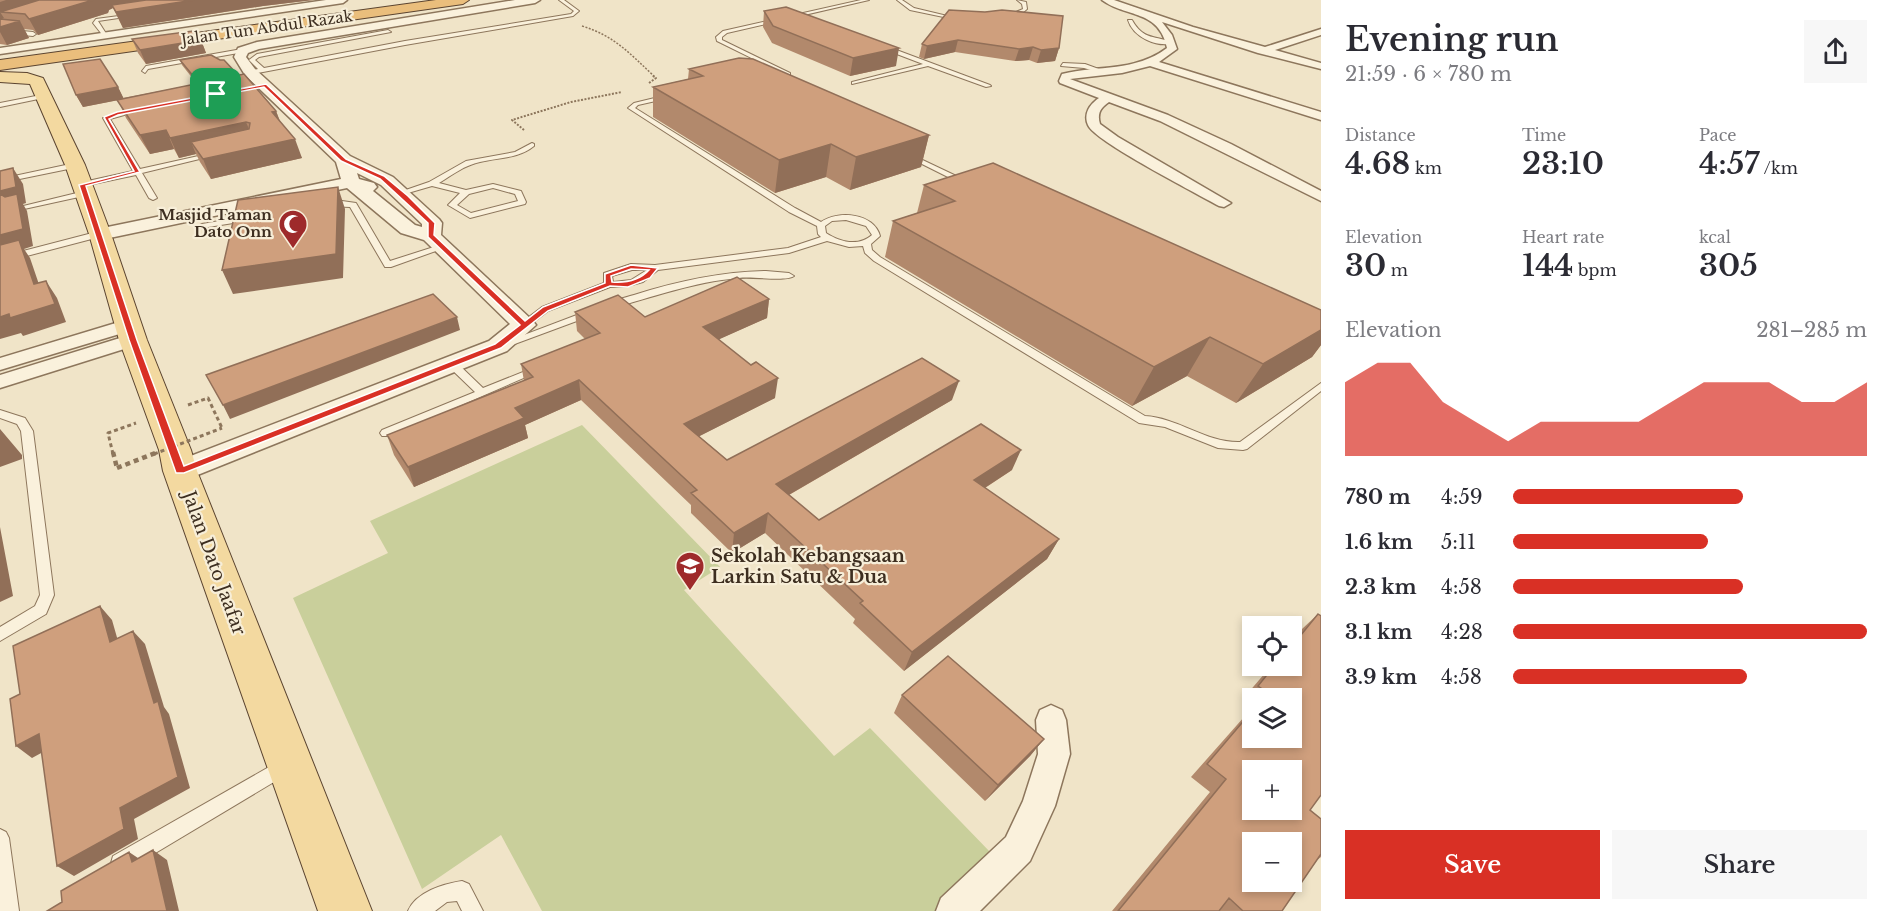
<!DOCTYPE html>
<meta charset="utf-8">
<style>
:root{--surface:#fff;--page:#f7f7f7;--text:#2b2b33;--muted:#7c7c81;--accent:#d93025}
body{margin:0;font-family:"Libre Baskerville",serif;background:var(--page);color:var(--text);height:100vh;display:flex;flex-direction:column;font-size:22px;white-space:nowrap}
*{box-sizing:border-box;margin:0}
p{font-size:20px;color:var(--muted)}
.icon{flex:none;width:33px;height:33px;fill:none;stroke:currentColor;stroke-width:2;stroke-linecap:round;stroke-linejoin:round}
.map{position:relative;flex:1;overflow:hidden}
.drawer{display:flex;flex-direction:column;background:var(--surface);width:570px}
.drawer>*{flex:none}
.tools{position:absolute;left:1242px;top:616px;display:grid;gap:12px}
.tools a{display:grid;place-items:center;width:60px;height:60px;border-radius:0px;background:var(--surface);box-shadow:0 3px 9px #0003;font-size:30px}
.pin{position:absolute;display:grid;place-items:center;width:51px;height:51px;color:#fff;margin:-26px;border-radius:12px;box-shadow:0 3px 9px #0006}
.round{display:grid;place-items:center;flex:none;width:63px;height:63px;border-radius:0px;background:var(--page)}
.headline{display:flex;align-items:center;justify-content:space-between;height:102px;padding:0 24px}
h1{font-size:33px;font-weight:600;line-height:45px}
.stats{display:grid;grid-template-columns:repeat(3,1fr);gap:9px;height:102px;padding:6px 24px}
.stats div{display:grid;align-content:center}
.stats b{font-size:30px;font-weight:600}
.stats small{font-size:16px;font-weight:400}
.stats p{font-size:16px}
.chart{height:168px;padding:12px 24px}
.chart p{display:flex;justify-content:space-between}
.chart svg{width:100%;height:108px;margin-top:6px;fill:var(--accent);opacity:.7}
.action{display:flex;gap:12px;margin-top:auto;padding:12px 24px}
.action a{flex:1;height:69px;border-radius:0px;background:var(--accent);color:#fff;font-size:24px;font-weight:600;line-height:69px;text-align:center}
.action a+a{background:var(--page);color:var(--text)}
ul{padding:0 24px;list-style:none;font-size:20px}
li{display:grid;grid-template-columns:96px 72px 1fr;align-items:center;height:45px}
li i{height:15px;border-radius:8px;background:var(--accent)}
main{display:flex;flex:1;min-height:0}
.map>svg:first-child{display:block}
.green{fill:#c9cf9b}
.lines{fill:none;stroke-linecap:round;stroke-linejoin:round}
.service-casing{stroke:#8d765c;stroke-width:2}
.minor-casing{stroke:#8d765c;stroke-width:3}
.tertiary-casing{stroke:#8d765c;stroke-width:3}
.primary-casing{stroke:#5b4430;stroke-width:2}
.trunk-casing{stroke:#5b4430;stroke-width:2}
.path-far3{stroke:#8d765c;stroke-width:1.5;stroke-dasharray:2 1.5;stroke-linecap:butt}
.path-far2{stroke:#8d765c;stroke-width:2;stroke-dasharray:2 1.5;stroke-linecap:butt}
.path-far1{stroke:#8d765c;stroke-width:3;stroke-dasharray:4 3;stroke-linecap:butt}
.path{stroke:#8d765c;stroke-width:4.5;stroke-dasharray:5 4;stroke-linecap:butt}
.service{fill:#faf1dc;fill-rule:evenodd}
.minor{fill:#faf1dc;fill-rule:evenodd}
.tertiary{fill:#faf1dc;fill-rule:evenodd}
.primary{fill:#f3d9a0;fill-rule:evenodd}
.trunk{fill:#eabe7c;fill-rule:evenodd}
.path-bridge-far1{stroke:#8d765c;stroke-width:3;stroke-dasharray:4 3;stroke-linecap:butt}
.path-bridge{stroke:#8d765c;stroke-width:4.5;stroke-dasharray:5 4;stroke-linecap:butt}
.wall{fill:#b2896c;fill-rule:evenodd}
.shaded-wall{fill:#916f58}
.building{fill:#cf9f7d;stroke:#916f58;stroke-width:1.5;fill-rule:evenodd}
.route{fill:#d93025;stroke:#fff;stroke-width:1.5;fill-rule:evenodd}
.labels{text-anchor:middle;stroke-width:4.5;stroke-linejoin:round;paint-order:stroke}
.far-street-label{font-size:15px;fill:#3d2e20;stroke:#f7eed8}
.far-poi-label{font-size:15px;font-weight:bold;fill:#3d2e20;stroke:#f7eed8;text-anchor:end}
.poi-label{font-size:18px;font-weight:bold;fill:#3d2e20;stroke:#f7eed8;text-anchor:start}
.street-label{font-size:18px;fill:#3d2e20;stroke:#f7eed8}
</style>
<main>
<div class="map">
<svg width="1321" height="911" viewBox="0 0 1321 911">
<rect width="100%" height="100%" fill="#f0e4c8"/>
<path class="green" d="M582,425L720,567L684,590L834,756L870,728L992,854L935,911H542L501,835L422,889L293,598L388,553L370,521Z"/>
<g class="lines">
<g class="service-casing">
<path id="service" d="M559,0H564L579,11L573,16L405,45L263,72L250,74L247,72L258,69L249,60L257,54L388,30L391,32L259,57L255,60L264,68L405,41L571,14L574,11Z
M861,0H869L727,33L722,37V40L790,73V75H786L717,41L716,37L723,31Z
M897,0H902L914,8L960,19L958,20L910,10Z
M1017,0L1026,2L1027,9L1020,15L1006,18V16L1023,9L1022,4Z
M134,14L132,16L98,21L107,35L104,37L93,23L96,19Z
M1128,20H1132C1144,41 1155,35 1174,43C1157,48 1133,37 1128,20Z
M0,29L33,32L36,34L33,36L0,33Z
M883,45L990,85L991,86L986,87L928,66L852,84V82L923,64L881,48Z
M242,49L244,52L148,69L145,73L142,71L146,66Z
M1063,63L1085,64L1107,72L1104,74L1084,68L1061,66Z
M46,94L48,97L0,107V103Z
M667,95L669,98L638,105L635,108L795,208L821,222C838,210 874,213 880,236L871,244L872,250L880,257L1145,416C1179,418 1206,443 1240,442L1321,383V391L1247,449L1243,450L1218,448L1165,427L1139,423L874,261L865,253L863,246L849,247L827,241L789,253L658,270L643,282L628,286L610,287L548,311L527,327H521V323L542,307L604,283V273L631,264L655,265L788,248L821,237L818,234L817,226L789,212L628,108L634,103ZM846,220L866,226L872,235C858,247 840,242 826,233L825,226L832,221ZM632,270H647L631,280L613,282L612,276Z
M140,107L142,108V110L110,119L140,169L212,153L216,155L142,173L157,198L153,200L149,198L136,175L79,187V183L133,171L103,118Z
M532,143L534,144V146C518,159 500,157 480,162C465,165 452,175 439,183L466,190L493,184L521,191L526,202L525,204L470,218L448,205L460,193L432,186L401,195L397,193L429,182L466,161L515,152ZM493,188L515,194L518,201L471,213L457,205L469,194Z
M908,155H912L971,183L964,185L908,157Z
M75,163L79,165L78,167L0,183V179Z
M85,191L89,193L88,195L15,211L11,209Z
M342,201L356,203L390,261L440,245L447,247L391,267H385L350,207L328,206L324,204L328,202Z
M249,216L253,218L252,220L202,228L198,226L202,224Z
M100,231L104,234L103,236L0,263V257Z
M766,271L789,273L794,276C786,282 752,276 739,278C693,282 653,297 609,309L604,306C612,300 624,298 634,295C678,281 720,272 766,271Z
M590,310L593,311V315L512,345H504L503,343Z
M453,362L457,363L483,388L533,368H541L542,370L390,436H382L380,433L382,430L475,392L449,367L448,365L449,363Z
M0,410L25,418L33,431L54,595L46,614L0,641V627L35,606L40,595L21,431L17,424L0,418Z
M283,759L289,761L292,767L289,773L127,870L120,872L113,870L111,863L113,856Z
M0,829L6,832L9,838L19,911H0Z
M462,881L469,884L483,911H462L457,901L447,902L435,911H408C416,892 443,884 462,881Z"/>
</g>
<g class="minor-casing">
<path id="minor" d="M326,0H347L343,3L0,54V48Z
M1102,0H1114L1193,27L1265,47L1321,29V35L1275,50L1321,63V69L1258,53L1162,22L1172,35L1177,49L1159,62L1321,112V120L1150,66L1122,73L1070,79L1168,115L1231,144L1321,191V201L1160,121L1109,102C1100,108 1097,114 1100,124L1118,137L1231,203L1224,207L1219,206C1198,194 1094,141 1088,125C1083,114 1090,104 1099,98L1060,83L1059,81L1062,74C1099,65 1135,72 1167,48C1159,9 1126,18 1102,0Z
M129,319L136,321L138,325L136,329L0,370V358Z
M133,334L140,336L142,340L140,344L0,388V375Z
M1051,705L1062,710L1066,720L1070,754L1055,806L1030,861L980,911H936L941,898L1006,837L1023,801L1038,754L1036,720L1040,710Z"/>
</g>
<g class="tertiary-casing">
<path id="tertiary" d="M515,0H540L535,3L259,49L248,53L246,57L255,69L350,156L393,177L439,219L442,223L441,235L532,320L536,325L507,351L190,478L180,481L170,478L165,471L170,464L489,341L510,324L424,240L401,233L347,188L100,240L93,238L90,234L93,230L341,179L336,162L245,75L234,57L238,48L257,42ZM357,173L381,185L422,224V227L415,225L373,191L377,187L374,183L359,179Z"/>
</g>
<g class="primary-casing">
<path id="primary" d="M0,72L27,73L43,78L85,165L111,234L147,340L191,450L197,471L372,911H318L163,471L159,450L119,340L89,234L65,165L30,84L0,82Z"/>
</g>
<g class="trunk-casing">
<path id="trunk" d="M436,0H469L463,4L0,70V60Z"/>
</g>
<path class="path-far3" d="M582,26C615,36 630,54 654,76"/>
<path class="path-far2" d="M649,83L656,78L652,75
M524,130L512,120L571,102L622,92"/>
<path class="path-far1" d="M188,405L208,398L222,428
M113,454L108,433L136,423"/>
<path class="path" d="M113,452L117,468"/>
<use href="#service" class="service"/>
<use href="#minor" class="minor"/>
<use href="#tertiary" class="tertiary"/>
<use href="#primary" class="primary"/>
<use href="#trunk" class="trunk"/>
<path class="path-bridge-far1" d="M154,454L222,428"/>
<path class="path-bridge" d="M117,468L158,452"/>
</g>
<path class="wall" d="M0,0H313L263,6L123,28L113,8L109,10L108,13L38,35L33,30L24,29L29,38L7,45L0,44Z
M949,10L1059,48L1055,61L1037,63L1029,60L1015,61L955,52L924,59L919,57L922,44Z
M764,11L896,66L850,76L772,43L763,27Z
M132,39L201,40L206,53L146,64L138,53Z
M180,60L238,75L276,111L280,121L302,158L211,179L200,162L196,154L179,158L174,149L150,154L126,118L118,100L83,107L76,95L118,87L123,98L197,84L182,65Z
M689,69L929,135L921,167L850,190L826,177L775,193L653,117V87L688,79Z
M924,185L1321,310V345L1312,357L1236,403L1187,376L1132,406L885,257L893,221L917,213Z
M769,299L767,318L719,339L775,398L699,436L727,460L952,400L789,495L819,520L1012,470L985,488L1059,539L1047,559L904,671L853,623L855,619L765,533L732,553L691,513V505L581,400L525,425L528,438L414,487L394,455L387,435L524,381L521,364L585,339L577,331L575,312L645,317Z
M1318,614L1310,810L1321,819V857L1317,860L1282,911H1112L1210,792L1191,777L1252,708L1242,700L1271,666H1292V641L1302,629ZM1252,699H1292L1252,738Z
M902,695L1044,739L1030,756L985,801L894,713Z"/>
<path class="shaded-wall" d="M6,0H67L0,12L4,18L0,20V2Z
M93,0H313L263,6L123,28L112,5L113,8L109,10L108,13L38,35L29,19Z
M20,21L29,38L7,45L0,32V27Z
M201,40L206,53L146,64L140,50Z
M958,40L955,52L924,59L927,46Z
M1033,47L1029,60L1015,61L1019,49Z
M899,48L896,66L850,76L853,58Z
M1059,48L1055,61L1037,63L1041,50Z
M118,87L124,99L83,107L76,95Z
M276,111L283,130L272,112Z
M246,122L254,141L191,142L196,154L179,158L170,138Z
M166,130L174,149L150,154L140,135Z
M929,135L921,167L850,190L856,157Z
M295,139L302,158L211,179L203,159Z
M831,144L826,177L775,193L779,160Z
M13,168L23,184L26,203L23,204L27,211L33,246L24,249L30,258L45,302L0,255V191Z
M338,187L345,209L343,278L233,294L222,270Z
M46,281L57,298L66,322L23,336L21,333L0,339V317Z
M769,299L767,318L702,347L703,327Z
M457,317L460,330L230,419L223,405Z
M1321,330V345L1312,357L1236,403L1263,364Z
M1210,337L1187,376L1132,406L1154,367Z
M778,378L775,398L684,444V424Z
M579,380L581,400L525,425L528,438L414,487L408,467L515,408Z
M959,381L952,400L773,504L776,484Z
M0,429L22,455V459L0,467Z
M1021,450L1012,470L966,500L974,480Z
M768,513L765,533L732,553L734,533Z
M0,527L13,596L0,602Z
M1059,539L1047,559L904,671L912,652Z
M100,606L112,620L122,655L110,642Z
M133,631L145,644L164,707L169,714L190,788L134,819L138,839L74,876L57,866L120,808L154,703Z
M39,734L54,746L32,758L16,746Z
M1044,739L1030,756L985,801L998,785Z
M153,850L167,860L179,911H167Z
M129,852L144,862H132Z"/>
<path class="building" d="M39,0H93L29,19L25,14L0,12Z
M146,0H194L116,12L112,5Z
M786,7L899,48L853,58L773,26L764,11Z
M949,10L985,12L1002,10L1063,16L1059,48L1041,50L1033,47L1019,49L958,40L927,46L922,44Z
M0,19L20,21L0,27Z
M193,31L201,40L140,50L132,39Z
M211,55L220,60H224L238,75L199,83L180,60Z
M739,58L753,59L929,135L856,157L831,144L779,160L653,87L703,76L689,69Z
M100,59L118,87L76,95L63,64Z
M244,74L276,111L272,112L295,139L203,159L191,142L249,129L250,123L246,122L170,138L166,130L140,135L117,100Z
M993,163L1321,310V330L1263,364L1210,337L1154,367L893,221L955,201L924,185Z
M13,168L16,187L0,191V171Z
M338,187L336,254L222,270L238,200Z
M0,194L5,197L17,194L23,229L0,235Z
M19,240L34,284L46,281L55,304L10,318L9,314L0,317V245Z
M737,277L769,299L703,327L751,365L756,362L778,378L684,424L727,460L922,358L959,381L776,484L819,520L981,424L1021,450L974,480L1059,539L912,652L860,603L863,601L768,513L734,533L691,493L697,490L579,380L515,408L524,418L408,467L387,435L533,377L521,364L600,333L575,312L618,295L645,317Z
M433,294L457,317L223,405L206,375Z
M100,606L110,642L133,631L154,703L158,701L178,777L120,808L124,829L57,866L39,734L16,746L10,699L20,694L13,646Z
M1318,614L1321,616V795L1310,810L1321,819V854L1282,911H1243L1229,898L1219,911H1118L1226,779L1207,764L1252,711V738H1292V699H1263L1268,693L1258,686L1274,666H1292V646ZM1252,771H1292V810H1252ZM1252,843H1292V882H1252Z
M948,656L1044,739L998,785L902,695Z
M153,850L167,911H47L62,902L61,891L129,852L132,862Z"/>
<path class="route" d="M266,84L346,159L384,176L408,196L435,223L434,235L525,321L543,307L605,283V274L631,265L658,268L650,278L628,287L610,286L548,311L501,348L184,473H176L129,340L79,185L134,171L104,117L117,112ZM264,87L341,161L380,179L428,223V237L520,325L495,344L184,466L137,340L86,186L140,172L109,119L118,115ZM631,269L649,270C640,280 626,283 612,282L611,276Z"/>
<defs>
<g id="mosque-pin" transform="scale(1.5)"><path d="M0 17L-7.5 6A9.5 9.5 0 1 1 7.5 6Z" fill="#9e2a2b" stroke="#f7eed8"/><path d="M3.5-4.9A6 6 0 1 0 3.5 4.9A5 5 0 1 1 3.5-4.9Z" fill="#fff"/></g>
<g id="school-pin" transform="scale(1.5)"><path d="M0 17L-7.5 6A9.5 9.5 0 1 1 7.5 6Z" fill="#9e2a2b" stroke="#f7eed8"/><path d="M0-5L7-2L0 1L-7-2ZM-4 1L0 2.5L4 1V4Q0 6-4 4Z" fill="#fff"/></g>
</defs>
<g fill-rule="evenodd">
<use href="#mosque-pin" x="293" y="224"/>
<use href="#school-pin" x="690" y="566"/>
</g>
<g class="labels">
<g class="far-street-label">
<text transform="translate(267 28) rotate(-8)" y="5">Jalan Tun Abdul Razak</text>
</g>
<g class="far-poi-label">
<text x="272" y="220">Masjid Taman<tspan x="272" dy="17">Dato Onn</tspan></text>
</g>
<g class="poi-label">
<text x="711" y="562">Sekolah Kebangsaan<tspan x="711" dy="21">Larkin Satu &amp; Dua</tspan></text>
</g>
<g class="street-label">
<text transform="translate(214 563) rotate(70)" y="6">Jalan Dato Jaafar</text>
</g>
</g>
</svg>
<div class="tools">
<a><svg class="icon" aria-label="locate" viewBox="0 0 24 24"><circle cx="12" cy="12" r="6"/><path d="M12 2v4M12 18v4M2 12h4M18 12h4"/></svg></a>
<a><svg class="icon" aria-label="layers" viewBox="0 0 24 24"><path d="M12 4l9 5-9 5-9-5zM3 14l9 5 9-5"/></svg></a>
<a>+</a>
<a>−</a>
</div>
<div class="pin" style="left:216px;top:94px;background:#1e9e55"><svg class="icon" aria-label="arrive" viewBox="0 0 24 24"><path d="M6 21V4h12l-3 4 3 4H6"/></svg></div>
</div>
<section class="drawer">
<div class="headline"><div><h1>Evening run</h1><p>21:59 · 6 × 780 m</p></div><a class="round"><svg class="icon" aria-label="share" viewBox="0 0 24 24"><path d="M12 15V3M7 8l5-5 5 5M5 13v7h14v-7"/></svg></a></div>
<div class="stats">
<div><p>Distance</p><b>4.68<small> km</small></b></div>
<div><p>Time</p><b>23:10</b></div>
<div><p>Pace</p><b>4:57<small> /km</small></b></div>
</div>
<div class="stats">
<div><p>Elevation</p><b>30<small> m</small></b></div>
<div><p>Heart rate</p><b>144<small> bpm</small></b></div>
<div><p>kcal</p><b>305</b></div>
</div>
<div class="chart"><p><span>Elevation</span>281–285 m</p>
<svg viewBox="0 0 160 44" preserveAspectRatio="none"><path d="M0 44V14L10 6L20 6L30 22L40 30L50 38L60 30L70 30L80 30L90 30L100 22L110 14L120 14L130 14L140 22L150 22L160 14V44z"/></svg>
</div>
<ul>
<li><b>780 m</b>4:59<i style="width:65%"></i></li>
<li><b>1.6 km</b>5:11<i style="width:55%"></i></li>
<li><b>2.3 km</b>4:58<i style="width:65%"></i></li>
<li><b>3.1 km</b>4:28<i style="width:100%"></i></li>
<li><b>3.9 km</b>4:58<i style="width:66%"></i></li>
</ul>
<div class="action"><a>Save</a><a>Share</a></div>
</section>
</main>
